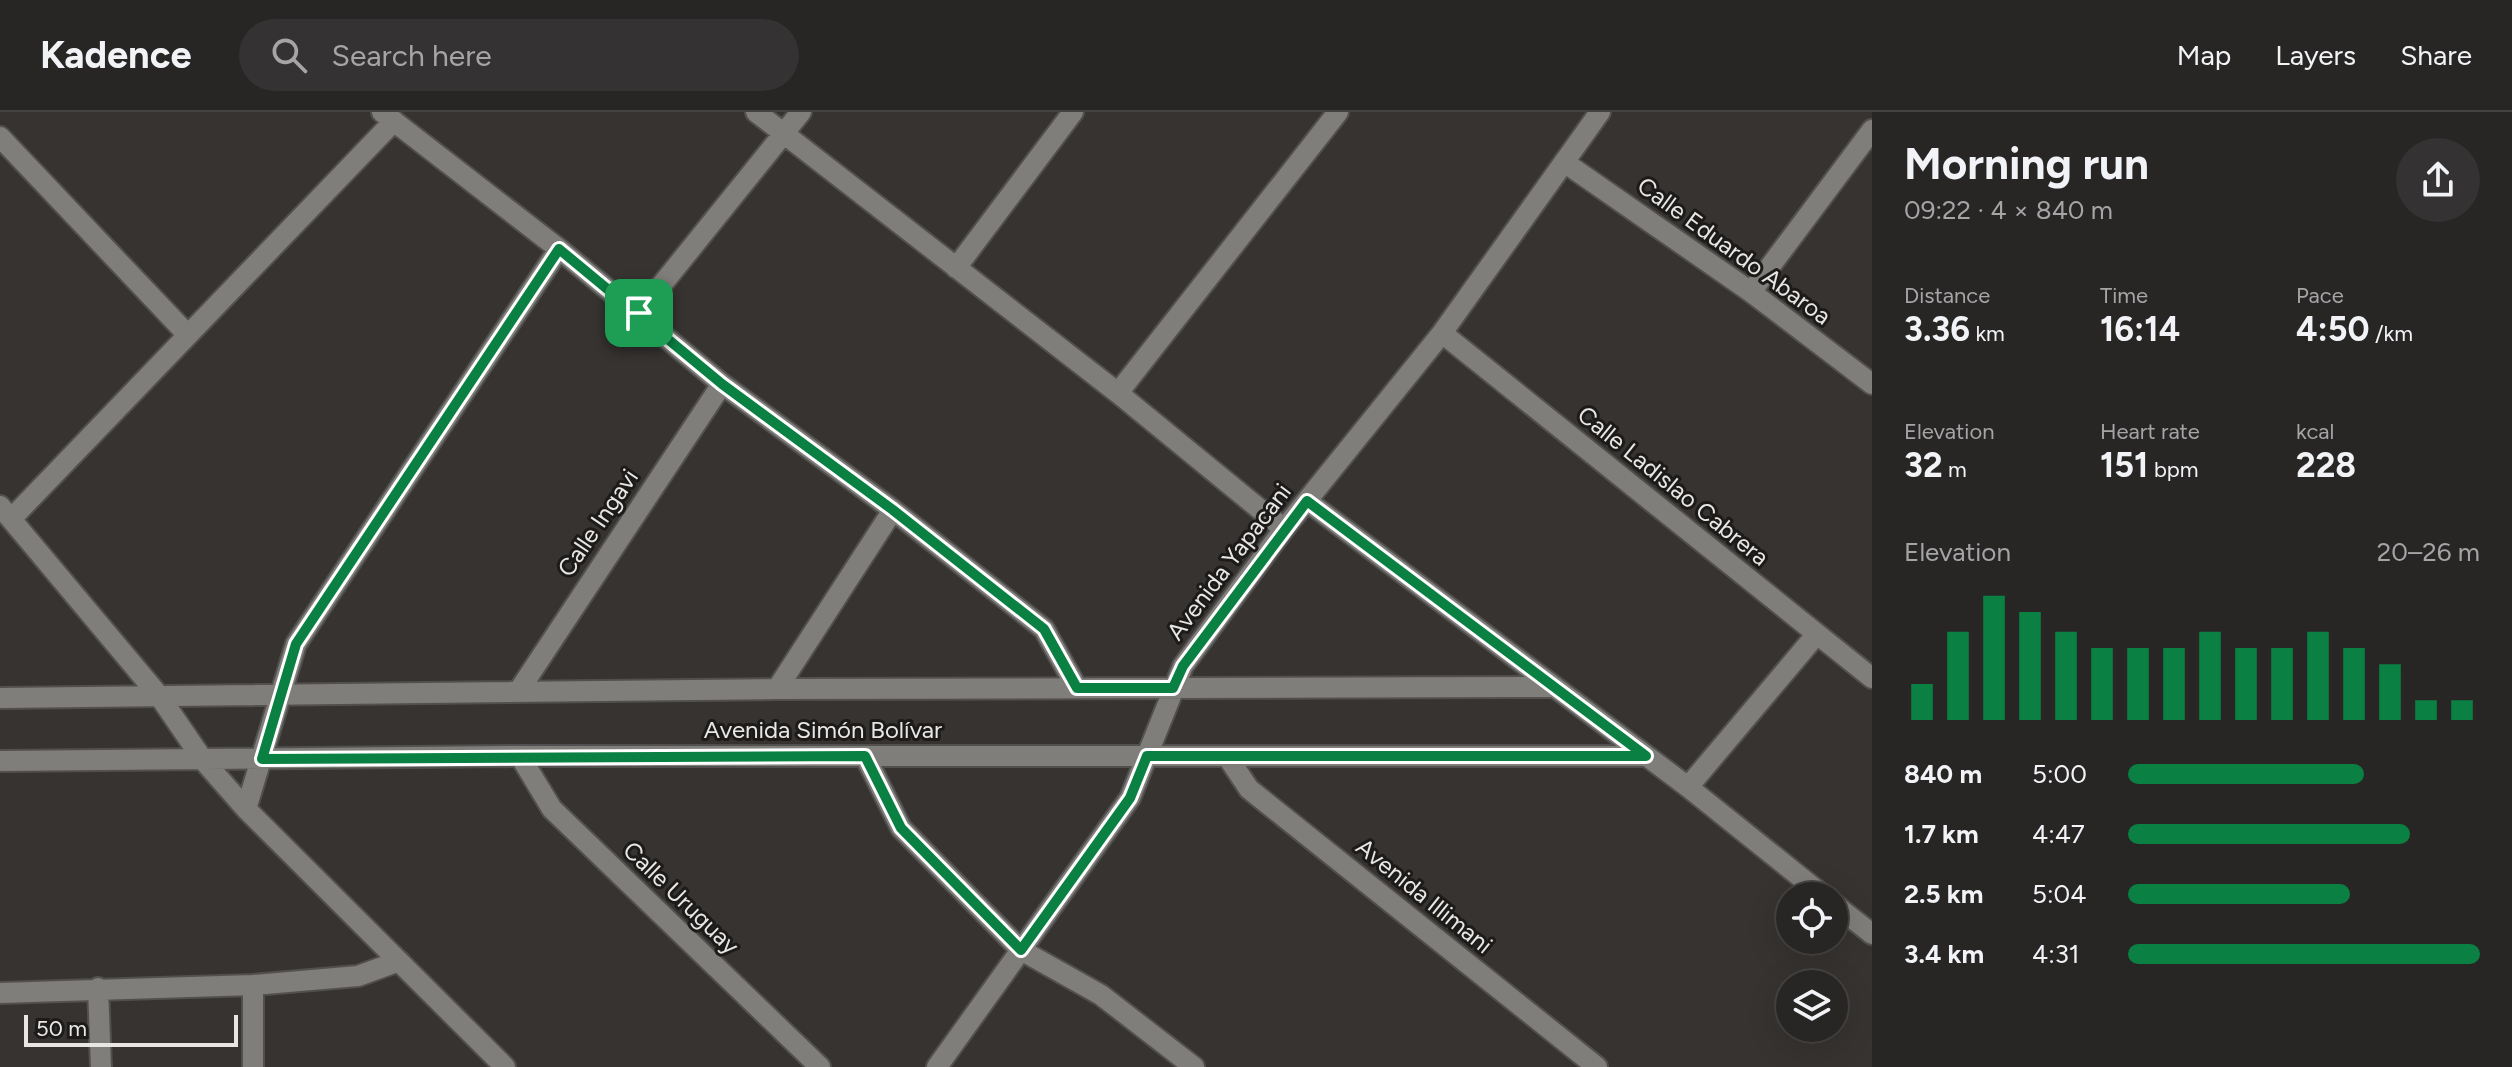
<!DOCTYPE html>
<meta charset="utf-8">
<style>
:root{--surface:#282625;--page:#343232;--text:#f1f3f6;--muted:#a5a5a7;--line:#444342;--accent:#0b8043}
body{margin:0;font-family:Figtree,sans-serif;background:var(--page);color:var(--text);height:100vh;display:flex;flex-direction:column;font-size:30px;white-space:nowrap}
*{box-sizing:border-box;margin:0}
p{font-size:26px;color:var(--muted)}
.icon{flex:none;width:44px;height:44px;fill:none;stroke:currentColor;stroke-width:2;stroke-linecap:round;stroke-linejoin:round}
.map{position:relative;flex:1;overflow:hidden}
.details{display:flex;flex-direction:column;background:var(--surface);width:640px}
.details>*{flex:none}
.fabs{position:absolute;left:1776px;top:770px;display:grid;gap:16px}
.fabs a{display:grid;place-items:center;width:72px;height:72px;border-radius:50%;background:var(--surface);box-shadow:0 8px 32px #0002,0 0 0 2px var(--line);font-size:40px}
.scale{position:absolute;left:24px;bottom:20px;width:214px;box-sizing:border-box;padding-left:8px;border:4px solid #e9e7e5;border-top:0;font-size:22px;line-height:28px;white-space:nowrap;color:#e9e7e5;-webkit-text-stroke:6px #1c1b1a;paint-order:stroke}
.pin{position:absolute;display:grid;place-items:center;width:68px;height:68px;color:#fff;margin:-34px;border-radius:16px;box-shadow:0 4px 12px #0006}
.round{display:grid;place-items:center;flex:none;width:84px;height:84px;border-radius:42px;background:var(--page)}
.head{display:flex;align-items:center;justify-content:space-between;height:136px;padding:0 32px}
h1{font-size:44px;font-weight:700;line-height:60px}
.stats{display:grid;grid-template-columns:repeat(3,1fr);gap:12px;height:136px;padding:8px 32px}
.stats div{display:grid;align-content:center}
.stats b{font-size:34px;font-weight:700}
.stats small{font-size:22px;font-weight:400}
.stats p{font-size:22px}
.chart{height:224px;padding:16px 32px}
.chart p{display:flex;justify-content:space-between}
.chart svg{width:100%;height:144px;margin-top:8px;stroke:var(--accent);stroke-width:6}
ul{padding:0 32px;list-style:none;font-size:26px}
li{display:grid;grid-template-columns:128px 96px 1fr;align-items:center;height:60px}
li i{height:20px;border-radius:10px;background:var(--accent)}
header{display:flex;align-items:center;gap:48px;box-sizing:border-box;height:112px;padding:0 40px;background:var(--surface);border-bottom:2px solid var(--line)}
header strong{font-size:38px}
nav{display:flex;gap:44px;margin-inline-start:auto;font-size:28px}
.search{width:560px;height:72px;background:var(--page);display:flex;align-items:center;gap:20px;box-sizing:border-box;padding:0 28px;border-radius:44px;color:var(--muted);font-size:30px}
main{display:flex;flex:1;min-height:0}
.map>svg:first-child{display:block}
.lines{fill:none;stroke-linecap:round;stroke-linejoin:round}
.minor-casing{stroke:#52504e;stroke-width:24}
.minor{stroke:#807e7b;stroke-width:20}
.route-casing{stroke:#fff;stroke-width:16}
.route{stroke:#0b8043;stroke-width:10}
.labels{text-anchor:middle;stroke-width:6;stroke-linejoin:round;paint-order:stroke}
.street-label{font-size:24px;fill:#e9e7e5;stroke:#1c1b1a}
</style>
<header>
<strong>Kadence</strong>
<div class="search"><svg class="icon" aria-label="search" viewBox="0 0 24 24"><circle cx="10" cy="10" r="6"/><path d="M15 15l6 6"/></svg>Search here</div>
<nav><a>Map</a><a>Layers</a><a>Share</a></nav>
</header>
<main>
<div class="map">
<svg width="1872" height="955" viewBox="0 0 1872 955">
<rect width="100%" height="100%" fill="#363331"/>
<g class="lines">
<g class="minor-casing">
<path id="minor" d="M382,0L559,137L722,272L893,398L1044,517L1077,576
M756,0L1118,281L1284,417
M0,25L186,221
M1564,50L1751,180L1872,272
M956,156L1073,0
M1751,180L1872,18
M639,201L801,0
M1442,221L1872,566
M1118,281L1338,0
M1307,389L1688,675L1824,784
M0,394L160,585L203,648L246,697L505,955
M12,406L394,9
M777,577L893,398
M518,580L722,272
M0,586L777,577L1555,575
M520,644L552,697L820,955
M865,644L901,716L1021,838L1101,883L1194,955
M1227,644L1249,677L1597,955
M0,649L520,644H1646
M1688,675L1816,523
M246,697L296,532L559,137
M1834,792L1872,822
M253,873V955
M98,876L101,955
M0,881L253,873L358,864L399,849
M937,955L1130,686L1183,554L1284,417L1442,221L1600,0"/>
</g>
<use href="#minor" class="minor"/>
</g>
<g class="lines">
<g class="route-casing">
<path id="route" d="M559,137L722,272L893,398L1044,517L1077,576H1173L1183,554L1307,389L1646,644H1147L1130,686L1021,838L901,716L865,644L262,647L296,532Z"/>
</g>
<use href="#route" class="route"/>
</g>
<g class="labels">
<g class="street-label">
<text transform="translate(1734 139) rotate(36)" y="8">Calle Eduardo Abaroa</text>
<text transform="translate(1673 374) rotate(39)" y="8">Calle Ladislao Cabrera</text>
<text transform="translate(598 411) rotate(-56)" y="8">Calle Ingavi</text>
<text transform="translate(1229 450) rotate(-53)" y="8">Avenida Yapacani</text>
<text x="823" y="626">Avenida Simón Bolívar</text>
<text transform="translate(1424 784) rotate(39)" y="8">Avenida Illimani</text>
<text transform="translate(681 786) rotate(44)" y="8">Calle Uruguay</text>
</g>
</g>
</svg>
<div class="fabs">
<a><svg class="icon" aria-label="locate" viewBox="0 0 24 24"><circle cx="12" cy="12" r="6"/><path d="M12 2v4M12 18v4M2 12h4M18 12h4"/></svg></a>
<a><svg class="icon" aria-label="layers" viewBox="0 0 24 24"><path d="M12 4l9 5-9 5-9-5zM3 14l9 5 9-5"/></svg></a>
</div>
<div class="scale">50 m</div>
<div class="pin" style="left:639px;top:201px;background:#1e9e55"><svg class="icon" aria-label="arrive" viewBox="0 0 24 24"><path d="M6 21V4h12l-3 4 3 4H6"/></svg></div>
</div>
<section class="details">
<div class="head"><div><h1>Morning run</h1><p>09:22 · 4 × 840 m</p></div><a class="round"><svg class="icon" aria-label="share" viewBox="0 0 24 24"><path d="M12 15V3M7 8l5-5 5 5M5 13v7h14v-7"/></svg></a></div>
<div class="stats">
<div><p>Distance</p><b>3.36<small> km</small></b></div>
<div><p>Time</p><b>16:14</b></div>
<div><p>Pace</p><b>4:50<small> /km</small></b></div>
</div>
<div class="stats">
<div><p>Elevation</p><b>32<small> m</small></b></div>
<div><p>Heart rate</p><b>151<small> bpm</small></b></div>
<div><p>kcal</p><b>228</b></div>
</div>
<div class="chart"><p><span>Elevation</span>20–26 m</p>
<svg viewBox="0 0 160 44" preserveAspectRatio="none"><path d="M5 44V33M15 44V17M25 44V6M35 44V11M45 44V17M55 44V22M65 44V22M75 44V22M85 44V17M95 44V22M105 44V22M115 44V17M125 44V22M135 44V27M145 44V38M155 44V38"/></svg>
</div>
<ul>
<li><b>840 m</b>5:00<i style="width:67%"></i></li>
<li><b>1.7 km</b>4:47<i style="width:80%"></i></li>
<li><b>2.5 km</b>5:04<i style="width:63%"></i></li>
<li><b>3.4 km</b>4:31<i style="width:100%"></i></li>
</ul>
</section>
</main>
